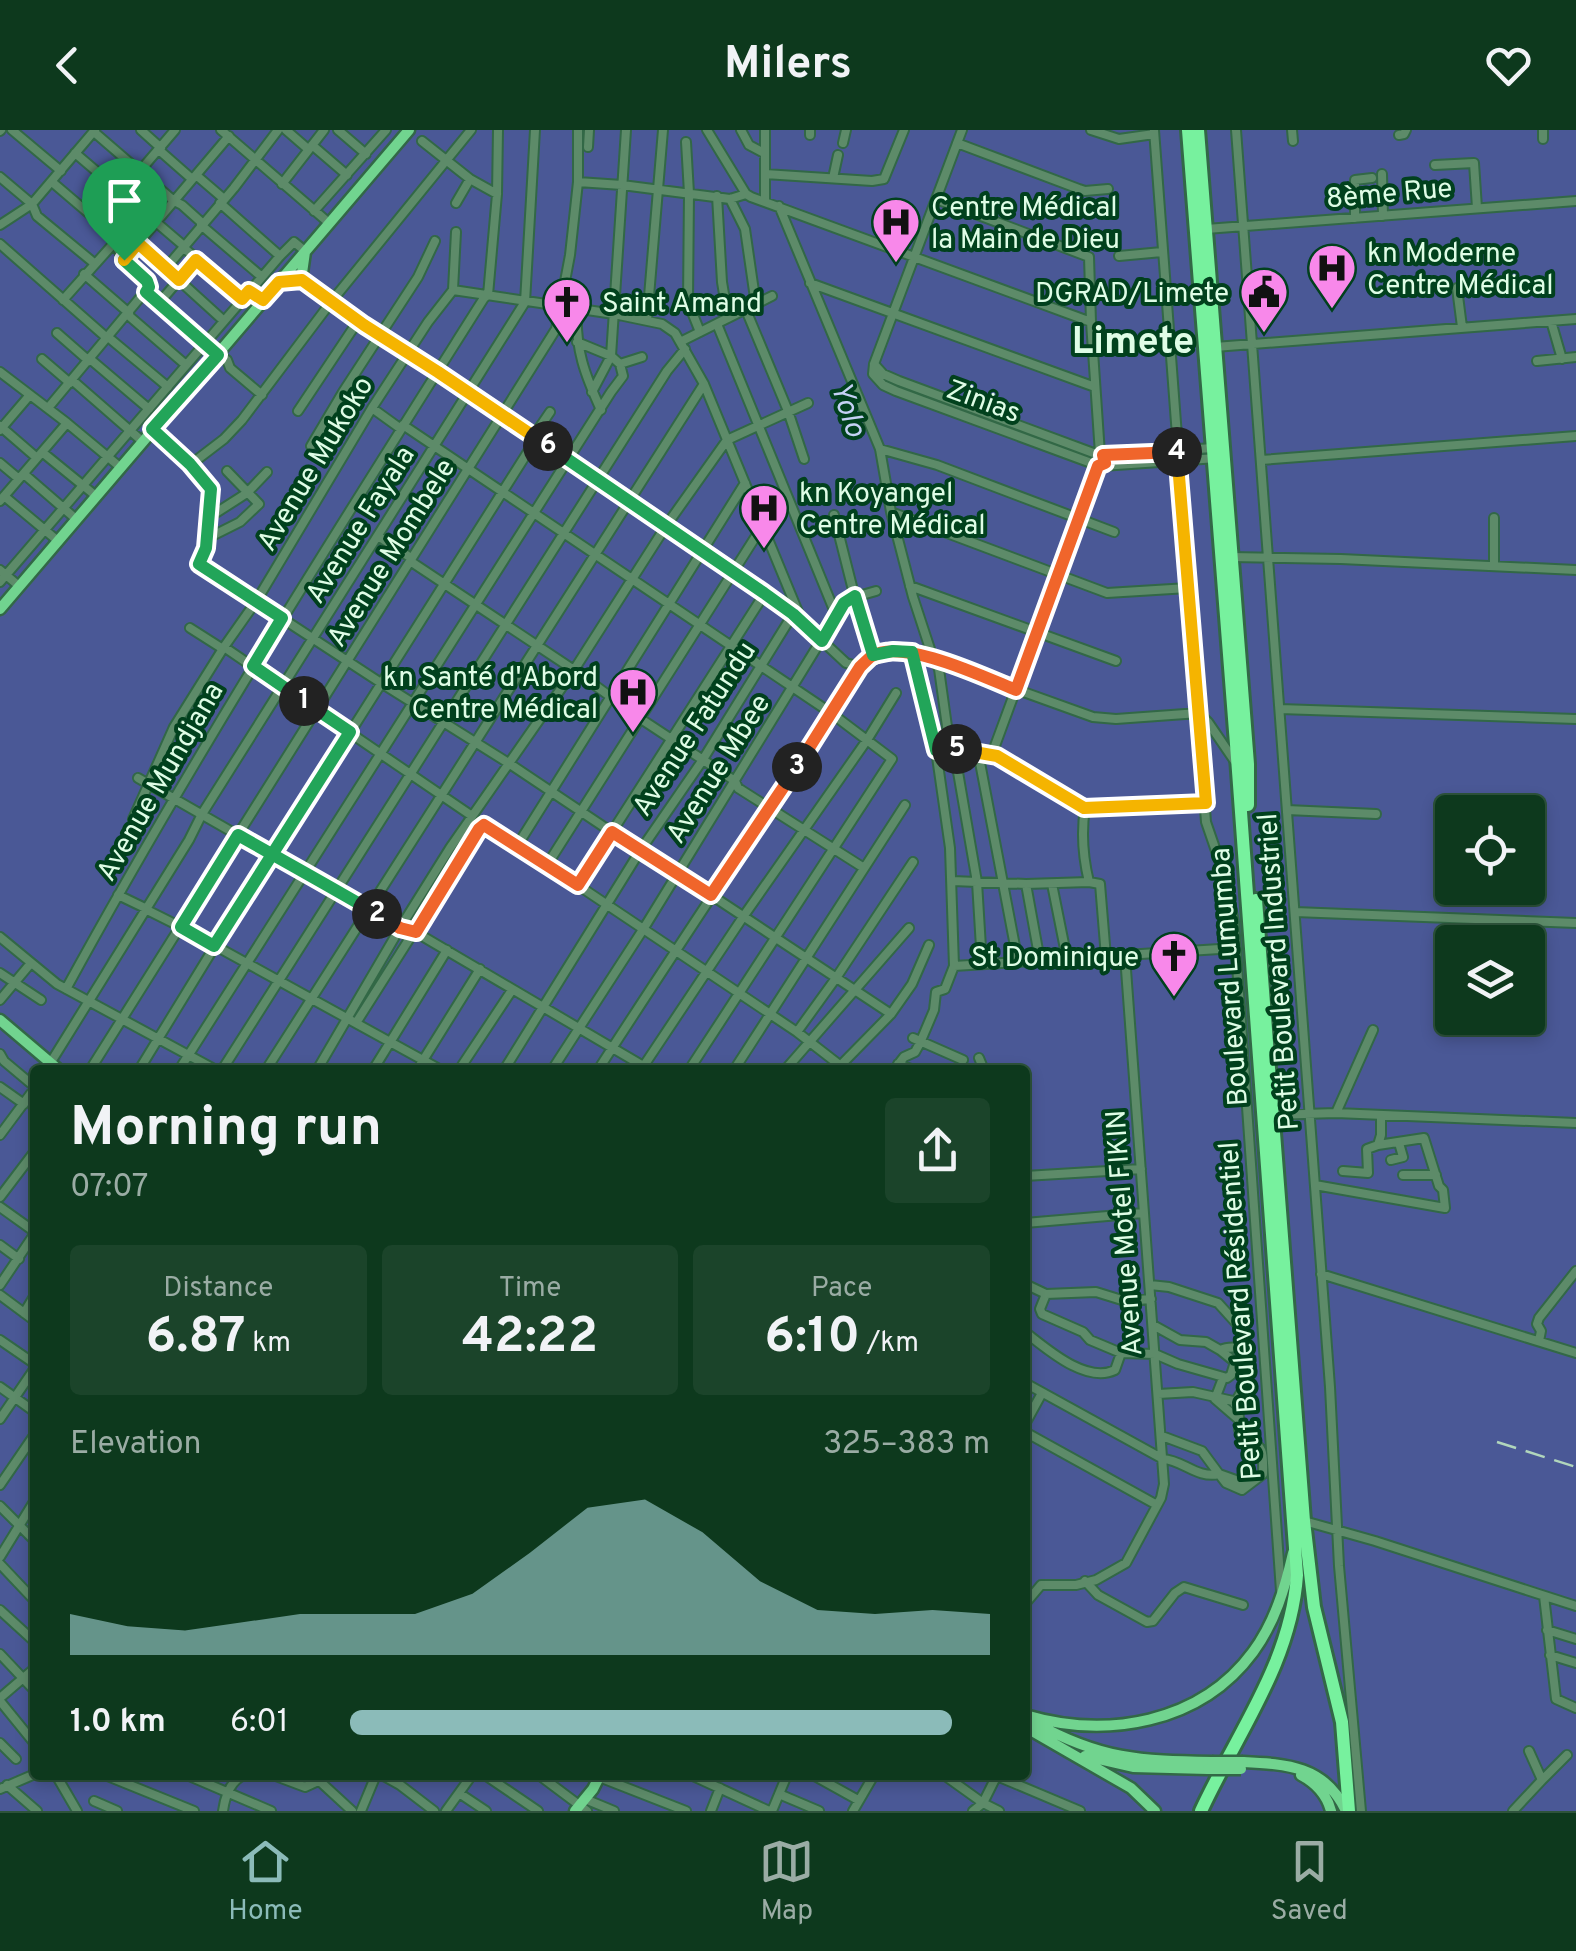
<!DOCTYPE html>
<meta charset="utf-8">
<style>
:root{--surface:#0d391d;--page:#1b442a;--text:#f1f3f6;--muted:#9aaca4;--line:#2d533b;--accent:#8bbbb9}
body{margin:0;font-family:Overpass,sans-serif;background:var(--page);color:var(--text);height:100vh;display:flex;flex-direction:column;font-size:38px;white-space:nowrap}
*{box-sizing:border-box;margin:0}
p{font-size:32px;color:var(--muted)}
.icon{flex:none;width:55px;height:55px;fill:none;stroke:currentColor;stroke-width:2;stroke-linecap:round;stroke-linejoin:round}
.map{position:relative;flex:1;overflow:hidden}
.sheet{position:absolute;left:30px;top:935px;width:1000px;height:715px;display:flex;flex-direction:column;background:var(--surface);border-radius:10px;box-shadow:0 5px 15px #0003,0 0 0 2px var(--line)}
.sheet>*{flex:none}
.tools{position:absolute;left:1435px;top:665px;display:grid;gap:20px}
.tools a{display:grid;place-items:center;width:110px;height:110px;border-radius:10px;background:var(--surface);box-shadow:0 5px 15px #0003,0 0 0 2px var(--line);font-size:50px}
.pin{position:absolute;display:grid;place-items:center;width:85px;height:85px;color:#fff;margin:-102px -42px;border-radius:50% 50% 50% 0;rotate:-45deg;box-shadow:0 0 10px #0007}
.pin .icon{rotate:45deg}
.km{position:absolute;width:50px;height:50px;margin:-25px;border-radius:50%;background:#222;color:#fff;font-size:28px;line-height:50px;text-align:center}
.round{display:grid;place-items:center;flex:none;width:105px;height:105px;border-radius:10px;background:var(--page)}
.headline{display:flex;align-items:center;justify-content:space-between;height:170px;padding:0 40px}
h1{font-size:55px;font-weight:700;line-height:75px}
.metrics{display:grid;grid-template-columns:repeat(3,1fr);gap:15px;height:170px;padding:10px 40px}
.metrics div{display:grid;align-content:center;border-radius:10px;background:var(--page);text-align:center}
.metrics b{font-size:50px;font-weight:700}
.metrics small{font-size:28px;font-weight:400}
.metrics p{font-size:28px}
.chart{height:280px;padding:20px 40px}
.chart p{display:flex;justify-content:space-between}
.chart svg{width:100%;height:180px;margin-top:10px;fill:var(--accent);opacity:.7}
ul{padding:0 40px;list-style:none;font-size:32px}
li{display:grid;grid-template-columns:160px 120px 1fr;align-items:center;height:75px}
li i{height:25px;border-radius:12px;background:var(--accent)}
header{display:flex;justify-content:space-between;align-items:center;height:130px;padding:0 40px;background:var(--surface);font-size:45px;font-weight:700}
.tabs{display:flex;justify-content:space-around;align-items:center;height:140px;border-top:2px solid var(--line);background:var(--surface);font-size:28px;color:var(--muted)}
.tabs a{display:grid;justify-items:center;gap:5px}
.tabs .on{color:var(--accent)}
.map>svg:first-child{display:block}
.water{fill:#4a5896;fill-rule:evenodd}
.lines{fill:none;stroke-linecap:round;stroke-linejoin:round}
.minor-casing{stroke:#326846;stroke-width:12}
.major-casing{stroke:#326846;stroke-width:15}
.highway-casing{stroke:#326846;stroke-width:18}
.minor{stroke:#5d8b69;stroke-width:8}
.major{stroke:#71d48f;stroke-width:10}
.highway{stroke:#77f19e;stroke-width:12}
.rail{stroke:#b1d6bc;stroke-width:2.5;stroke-dasharray:20 10;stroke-linecap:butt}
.major-bridge-casing{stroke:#326846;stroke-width:15;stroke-linecap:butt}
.major-bridge{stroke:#71d48f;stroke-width:10}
.split-1-casing{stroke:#fff;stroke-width:20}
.split-2-casing{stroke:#fff;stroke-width:20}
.split-3-casing{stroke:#fff;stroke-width:20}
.split-4-casing{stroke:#fff;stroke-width:20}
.split-5-casing{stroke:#fff;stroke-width:20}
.split-6-casing{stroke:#fff;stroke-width:20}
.split-7-casing{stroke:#fff;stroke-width:20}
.split-1{stroke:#22a559;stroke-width:12}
.split-2{stroke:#22a559;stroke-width:12}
.split-3{stroke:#f0652b;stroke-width:12}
.split-4{stroke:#f0652b;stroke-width:12}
.split-5{stroke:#f5b400;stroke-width:12}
.split-6{stroke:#22a559;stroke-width:12}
.split-7{stroke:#f5b400;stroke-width:12}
.labels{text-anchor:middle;stroke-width:8;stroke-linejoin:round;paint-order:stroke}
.street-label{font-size:28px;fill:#dffde6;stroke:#01411d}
.poi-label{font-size:28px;fill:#dffde6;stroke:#01411d;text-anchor:start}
.water-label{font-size:30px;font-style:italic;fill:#c5d1f5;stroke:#01411d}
.district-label{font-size:38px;font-weight:bold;fill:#dffde6;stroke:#01411d}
</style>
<header><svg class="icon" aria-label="back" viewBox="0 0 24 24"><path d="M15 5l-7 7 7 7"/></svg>Milers<svg class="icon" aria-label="heart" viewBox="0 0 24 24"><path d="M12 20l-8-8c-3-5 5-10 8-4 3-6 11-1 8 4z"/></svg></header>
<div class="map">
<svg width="1576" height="1681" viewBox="0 0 1576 1681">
<rect width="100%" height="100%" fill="#114c27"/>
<path class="water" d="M0,0H1576V1681H0ZM1452,682H1528V758H1452ZM1452,812H1528V888H1452ZM35,940H1025V1645H35Z"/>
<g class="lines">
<g class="minor-casing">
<path id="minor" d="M12,0L61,41
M141,0L161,18
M221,0L329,93
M286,0L308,19
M338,0L366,24
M707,0L746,64L751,67L1091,192
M741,0L749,15L764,23
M765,0V71
M962,0L874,234L873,244L883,255L896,261L1094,334
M1091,0L1119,9L1154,4
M1154,0L1206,692L1226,750L1234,792L1281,1461
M1236,0L1330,1257L1339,1436L1361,1681
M1292,0L1293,11
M1543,0V9
M0,1L1,0
M94,2L174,71L182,75L201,92V95L262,147
M810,5V0
M1399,5L1404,4L1406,0
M422,11L470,49L497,64
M686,12L689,63L688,172L700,202
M843,13L846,0
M957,13L1079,59L1085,61L1108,59
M312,15L347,45
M588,17L589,0
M159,20L192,49
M75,23L184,116
M1435,35L1474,33L1477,78
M765,44L872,51L884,49L904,0
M1382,44L1383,86
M196,45L224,69
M0,47L32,74L37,86L94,133
M833,48L838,25
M578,52L622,55L730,69L746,64
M282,54L324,0
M717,66L722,152L728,188
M730,69L745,99L756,175
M936,69L1089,127L1091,192L1100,324
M220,73L280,126
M456,73L470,49
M779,76L880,319L891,382L913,467L933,528L939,539L950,618
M314,81L386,0
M1355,88V50L1372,48
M98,90L175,0
M0,95L32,74L95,0
M1206,99L1576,71
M138,113L224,191
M0,114L107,208
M183,117L242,169
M1119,126L1162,122
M124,130L229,6
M166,138L234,58L278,0
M84,144L129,183
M300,149L364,195L438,241L765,463L802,492L846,533L860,537C877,520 889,520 912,522L1093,587L1116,589L1199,583L1208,592L1236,633
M810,153L1095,257
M1457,158L1462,197
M453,160L614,184L662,194L675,203L704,254L801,489
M146,162L209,218L227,230L230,238L262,265
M63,170L115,112
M159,173L196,130
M577,180C575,219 585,245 601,280
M746,180L788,281L804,329
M128,185L186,235
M647,190L663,0
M1551,191L1562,229
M717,194L836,485
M57,203L89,231
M108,207L168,257
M680,212L772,166
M1215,217L1576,189
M42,229L70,253
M90,229L149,279
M1537,231L1576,227
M620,234L642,227
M874,234L883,244L899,251L1096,324
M0,242L67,293L120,337
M72,250L142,311
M592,262L611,226L626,0
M48,278L149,157L147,151L124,130L106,98L52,52
M372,278L401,299
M298,281L358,191
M403,295L831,583L892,629L689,940
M0,296L37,328
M152,299L190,335L211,359L206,418L199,434L381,553L510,634L640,721L711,765L891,884
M0,300L29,266
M533,307L550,282
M311,316L343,262L418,147L435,111
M880,319L937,335L1114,402
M42,322L96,366
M1103,325L1213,318
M1261,330L1576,306
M0,333L19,349
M190,335L224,309L242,290L331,172L471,0
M1102,336L1217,328
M24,344L76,389
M4,366L58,411
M0,371L67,293
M891,382L1107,463L1188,458
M834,385L859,484L873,525
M208,388L247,363L267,342
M378,406L411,428
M208,408L240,392L259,374L227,341
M1231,427L1341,429L1576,440
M410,431L574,540L641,589L735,651L738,658L864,738
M1494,436V388
M0,440L19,456
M0,452L280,126L294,112L305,121
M910,456L1116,531
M190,498L223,519
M224,517L472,686
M1280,579L1576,589
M945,619L997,627L1085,678L1205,673
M954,619L977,752L982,834
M978,622L1018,832
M992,624L1098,336
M138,648L400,798L417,803L650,940
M1085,678C1081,703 1083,727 1089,752
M1287,680L1376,684
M133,689L174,597L224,517L257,470L372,278L428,192L453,160L456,102
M517,716L745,353
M547,735L763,395
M953,751L1026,754L1089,752L1100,754L1106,827
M1026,754L1040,831
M1052,754L1067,829
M578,755L765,463
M118,765L145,778
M145,779L181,797L441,940
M1295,782L1576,793
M0,807L57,854L216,940
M954,836L1235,818
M0,843L41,870
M66,859C195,623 340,396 484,168L488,165L497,64L498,0
M0,870L31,833
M356,893L481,696L488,695L797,902L846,940
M797,902L836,848L913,732
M913,908L963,930
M0,924L4,931L35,957
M979,928L984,940
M898,934L914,940
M46,940L189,710L202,684L525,172L535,0
M90,940L556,199L570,125L578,52V0
M139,940L215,816L536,309
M179,940L611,262L623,246L620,234L611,226L577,212
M222,940L667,241L685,219
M266,940L704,254
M317,940L400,798L450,718L574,540L666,396L727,310L808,273
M373,940L447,820
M417,940L480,839
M459,940L512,860
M504,940L640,721L702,631L793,484
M552,940L644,798L844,473L855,467L876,461
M598,940C685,805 775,673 860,537
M641,940L743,787L867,610L896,563
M734,940L905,675
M785,940L909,798
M836,940L891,884L912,854L929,815
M894,940L904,927L915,922L920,913L934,880L936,862L945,859L954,836L950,718L936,620L912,522
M0,957L24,974
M1336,983L1373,900
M1272,985L1336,983L1576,993
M0,1005L35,958
M1391,1030L1403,1027L1399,1013
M1343,1041L1368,1043L1367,1019L1378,1015
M1403,1045H1436
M1025,1046L1141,1039
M1315,1055L1445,1078L1443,1060L1439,1056L1424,1008L1378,1015L1381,1005V986
M0,1067L35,1021
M0,1077L35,1102
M1025,1093L1143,1083
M0,1115L19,1129
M1321,1144L1576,1223
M1025,1154L1046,1164
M0,1155L35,1103
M1150,1155L1169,1157L1218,1173L1247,1205C1239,1225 1235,1213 1220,1220L1206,1212L1180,1210L1153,1195
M0,1165L35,1191
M1151,1169L1125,1171L1096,1162L1046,1164L1040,1179L1042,1184L1083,1202L1090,1210L1121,1223L1155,1224L1178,1234L1227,1248L1231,1245L1235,1232L1220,1220
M24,1183L35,1165
M1025,1202C1047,1219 1086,1254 1115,1240L1121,1223
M0,1210L35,1234
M1539,1211L1541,1201L1537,1194L1539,1188L1576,1141
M1223,1248L1215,1269L1237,1288
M1025,1253L1163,1329C1183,1330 1197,1349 1219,1344L1226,1353L1242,1360L1263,1344C1264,1313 1261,1319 1239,1300C1240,1290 1239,1279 1233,1271
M0,1257L35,1282
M1158,1264L1193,1262L1233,1271H1236L1243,1259
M0,1289L35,1238
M1025,1294L1042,1263
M1025,1302L1157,1375
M1162,1306L1202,1321L1219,1344L1247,1354
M0,1355L35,1304
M0,1376L35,1411
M1304,1391L1375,1411L1576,1476
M0,1427L35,1370
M0,1434L35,1471
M1085,1451L1098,1465L1147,1492L1153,1491L1175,1463L1184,1457L1243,1475
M1544,1466L1556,1569L1576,1578
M1025,1474L1041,1455H1076L1096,1450L1126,1433L1161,1368L1164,1354L1125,826
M0,1480L35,1512
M1547,1500L1576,1509
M0,1524L35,1561
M1550,1525L1576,1533
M0,1568L35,1538
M0,1571L35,1614
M0,1613L16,1629
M56,1645L77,1681
M105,1645L194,1681
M187,1645L271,1681
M273,1645L305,1657L318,1651
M313,1645L352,1681
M382,1645L400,1655L434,1681
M485,1645L538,1681
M539,1645L587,1681
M691,1645L769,1681
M813,1645L858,1670
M944,1645L983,1673L999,1681
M997,1646L1080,1681
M599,1647L686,1681
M1542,1650L1567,1625
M7,1655L37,1681
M0,1659L35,1644
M459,1663L486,1681
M779,1664L819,1681
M585,1669L614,1681
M94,1671L117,1681
M223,1681C225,1666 230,1651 244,1645
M361,1681L376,1645
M446,1681L472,1645
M711,1681L720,1658
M772,1681L787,1645
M853,1681L874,1645
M973,1681L983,1673L997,1645
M1513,1681L1542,1650L1529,1621"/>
</g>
<g class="major-casing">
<path id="major" d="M279,152L301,150L305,122
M0,479L409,0
M0,890L59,940
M1025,1585C1106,1609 1200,1594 1253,1522C1275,1492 1285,1458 1293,1423
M1035,1593C1100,1629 1140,1631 1212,1632
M1025,1597L1131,1658L1155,1681
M1085,1626L1133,1637L1208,1639
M1243,1632C1287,1634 1325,1636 1346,1681
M1301,1645C1316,1653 1327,1665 1331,1681
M575,1681L593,1659L600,1645"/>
</g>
<g class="highway-casing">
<path id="highway" d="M1188,0L1236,614L1297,1445C1291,1533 1237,1603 1201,1681
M1198,0L1248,634V675
M1256,770L1304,1391L1314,1477L1342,1592L1349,1681"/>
</g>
<use href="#minor" class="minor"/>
<use href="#major" class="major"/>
<use href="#highway" class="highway"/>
<path class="rail" d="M1497,1312L1576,1337"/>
<g class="major-bridge-casing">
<path id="major-bridge" d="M1212,1632H1243
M1208,1639H1241"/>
</g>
<use href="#major-bridge" class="major-bridge"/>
</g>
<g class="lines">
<g class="split-1-casing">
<path id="split-1" d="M124,130L147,151L149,157L146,162L218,225L152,299L190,334L211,359L206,418L199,434L282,488L253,536L304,571"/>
</g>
<g class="split-2-casing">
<path id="split-2" d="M304,571L350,602L214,816L181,797L238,705C284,731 331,757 377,784"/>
</g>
<g class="split-3-casing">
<path id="split-3" d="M377,784L400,798L416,802L479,699L484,695L578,755L612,702L711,765L797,637"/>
</g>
<g class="split-4-casing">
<path id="split-4" d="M797,637L860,537C861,536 870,527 872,526C903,508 984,547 1016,560L1098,336L1105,333L1103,325L1177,322"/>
</g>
<g class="split-5-casing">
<path id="split-5" d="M957,619L997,626L1084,678L1206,673L1177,322"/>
</g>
<g class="split-6-casing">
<path id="split-6" d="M548,316L764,463L793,484L822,511L844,473L855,466L873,525L893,521L912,522L936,620L957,619"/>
</g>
<g class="split-7-casing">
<path id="split-7" d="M124,130L138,113L179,150L196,130L242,169L249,161L263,170L279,152L302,150L364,195L438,242L548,316"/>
</g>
<use href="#split-1" class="split-1"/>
<use href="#split-2" class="split-2"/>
<use href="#split-3" class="split-3"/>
<use href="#split-4" class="split-4"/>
<use href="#split-5" class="split-5"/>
<use href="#split-6" class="split-6"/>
<use href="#split-7" class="split-7"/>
</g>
<defs>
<g id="hospital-pin" transform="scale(2.5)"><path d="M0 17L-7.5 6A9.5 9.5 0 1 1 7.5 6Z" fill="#f888ea" stroke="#01411d"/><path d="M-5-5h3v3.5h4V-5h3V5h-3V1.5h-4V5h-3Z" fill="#111"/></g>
<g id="civic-pin" transform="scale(2.5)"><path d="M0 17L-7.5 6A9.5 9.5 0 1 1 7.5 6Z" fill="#f888ea" stroke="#01411d"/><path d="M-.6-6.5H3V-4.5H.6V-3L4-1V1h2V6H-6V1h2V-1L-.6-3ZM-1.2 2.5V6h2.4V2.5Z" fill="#111"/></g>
<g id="church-pin" transform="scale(2.5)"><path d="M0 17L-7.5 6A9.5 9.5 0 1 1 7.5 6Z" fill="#f888ea" stroke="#01411d"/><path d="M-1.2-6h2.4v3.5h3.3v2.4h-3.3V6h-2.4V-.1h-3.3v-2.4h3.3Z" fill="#111"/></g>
</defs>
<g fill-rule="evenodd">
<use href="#hospital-pin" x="896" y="92"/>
<use href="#hospital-pin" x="1332" y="138"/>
<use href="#civic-pin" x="1264" y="162"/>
<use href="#church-pin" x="567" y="172"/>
<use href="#hospital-pin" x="764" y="378"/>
<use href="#hospital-pin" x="633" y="562"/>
<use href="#church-pin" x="1174" y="826"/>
</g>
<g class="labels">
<g class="street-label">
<text transform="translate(1389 62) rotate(-5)" y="10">8ème Rue</text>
<text transform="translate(984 270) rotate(20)" y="10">Zinias</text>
<text transform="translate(314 333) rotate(-59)" y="10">Avenue Mukoko</text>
<text transform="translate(359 394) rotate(-58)" y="10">Avenue Fayala</text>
<text transform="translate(390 422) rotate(-58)" y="10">Avenue Mombele</text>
<text transform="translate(693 598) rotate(-57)" y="10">Avenue Fatundu</text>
<text transform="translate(717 638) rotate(-58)" y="10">Avenue Mbee</text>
<text transform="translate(159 651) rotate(-60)" y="10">Avenue Mundjana</text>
<text transform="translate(1277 842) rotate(-94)" y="10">Petit Boulevard Industriel</text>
<text transform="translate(1228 847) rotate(-94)" y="10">Boulevard Lumumba</text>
<text transform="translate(1123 1103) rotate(-94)" y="10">Avenue Motel FIKIN</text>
<text transform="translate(1239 1181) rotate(-94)" y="10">Petit Boulevard Résidentiel</text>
</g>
<g class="poi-label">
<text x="931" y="86">Centre Médical<tspan x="931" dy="32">la Main de Dieu</tspan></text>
<text x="1367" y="132">kn Moderne<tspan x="1367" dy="32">Centre Médical</tspan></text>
<text x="1229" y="172" text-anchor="end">DGRAD/Limete</text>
<text x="602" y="182">Saint Amand</text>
<text x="799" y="372">kn Koyangel<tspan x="799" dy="32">Centre Médical</tspan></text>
<text x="598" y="556" text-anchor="end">kn Santé d'Abord<tspan x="598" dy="32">Centre Médical</tspan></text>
<text x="1139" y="836" text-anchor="end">St Dominique</text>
</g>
<g class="water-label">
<text transform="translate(849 279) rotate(72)" y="10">Yolo</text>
</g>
<g class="district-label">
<text x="1133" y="223">Limete</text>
</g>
</g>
</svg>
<div class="tools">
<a><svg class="icon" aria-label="locate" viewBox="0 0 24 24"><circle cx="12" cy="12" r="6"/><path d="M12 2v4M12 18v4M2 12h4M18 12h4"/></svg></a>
<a><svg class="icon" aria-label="layers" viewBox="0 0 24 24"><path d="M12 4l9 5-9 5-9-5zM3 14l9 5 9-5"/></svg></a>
</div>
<div class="pin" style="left:124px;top:130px;background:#1e9e55"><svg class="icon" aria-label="arrive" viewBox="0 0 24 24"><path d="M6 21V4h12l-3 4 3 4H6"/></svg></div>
<b class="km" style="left:304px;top:571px">1</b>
<b class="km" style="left:377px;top:784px">2</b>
<b class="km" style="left:797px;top:637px">3</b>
<b class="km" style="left:1177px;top:322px">4</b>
<b class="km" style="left:957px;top:619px">5</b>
<b class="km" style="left:548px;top:316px">6</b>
<section class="sheet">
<div class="headline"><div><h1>Morning run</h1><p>07:07</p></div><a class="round"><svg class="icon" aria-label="share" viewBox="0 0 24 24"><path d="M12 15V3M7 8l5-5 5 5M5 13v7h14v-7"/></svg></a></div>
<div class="metrics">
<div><p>Distance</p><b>6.87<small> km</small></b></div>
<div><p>Time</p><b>42:22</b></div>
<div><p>Pace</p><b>6:10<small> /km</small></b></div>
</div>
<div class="chart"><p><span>Elevation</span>325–383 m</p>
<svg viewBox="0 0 160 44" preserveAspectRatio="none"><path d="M0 44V34L10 37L20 38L30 36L40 34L50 34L60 34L70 29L80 19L90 8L100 6L110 14L120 26L130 33L140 34L150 33L160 34V44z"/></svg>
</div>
<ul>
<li><b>1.0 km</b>6:01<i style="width:94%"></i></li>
</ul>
</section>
</div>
<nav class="tabs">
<a class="on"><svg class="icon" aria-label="home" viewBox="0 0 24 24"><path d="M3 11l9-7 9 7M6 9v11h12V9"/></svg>Home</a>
<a><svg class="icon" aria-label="map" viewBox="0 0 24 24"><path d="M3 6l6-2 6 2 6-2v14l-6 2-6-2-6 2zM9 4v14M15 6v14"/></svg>Map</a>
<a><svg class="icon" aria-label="saved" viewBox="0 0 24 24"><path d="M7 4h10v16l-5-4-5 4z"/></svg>Saved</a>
</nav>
